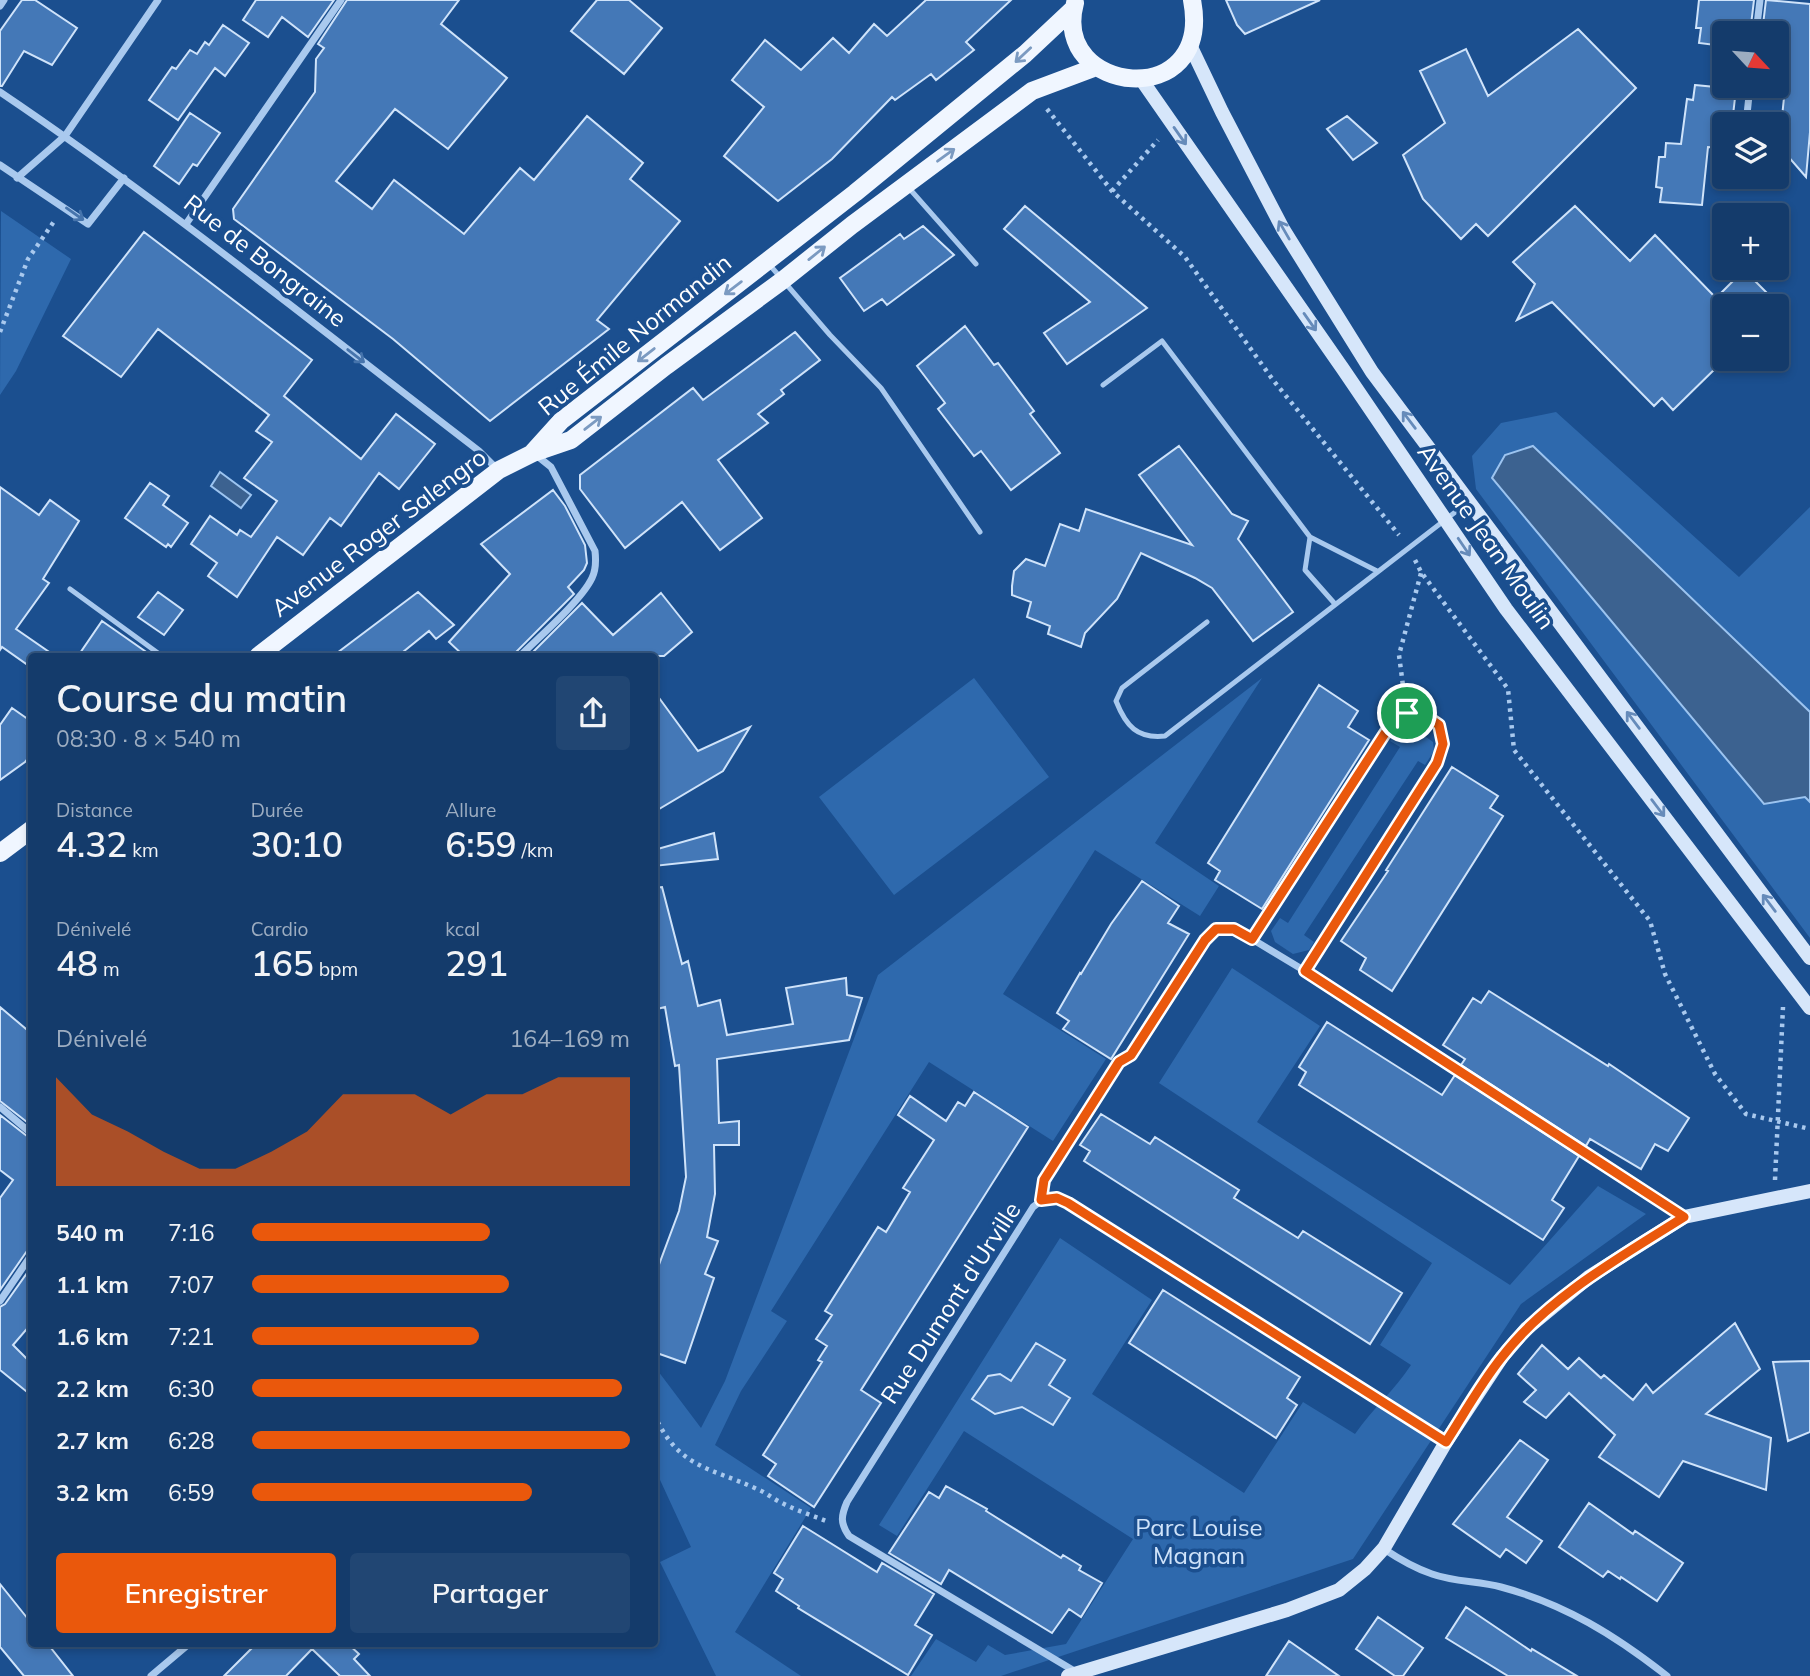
<!DOCTYPE html>
<html lang="fr">
<meta charset="utf-8">
<style>
:root{--surface:#143b6b;--page:#214673;--text:#f1f3f6;--muted:#9dadc1;--line:#33557e;--accent:#ea580c}
body{margin:0;font-family:Mulish,sans-serif;background:var(--page);color:var(--text);height:100vh;display:flex;flex-direction:column;font-size:26px;white-space:nowrap}
*{box-sizing:border-box;margin:0}
p{font-size:23px;color:var(--muted)}
.icon{flex:none;width:38px;height:38px;fill:none;stroke:currentColor;stroke-width:2;stroke-linecap:round;stroke-linejoin:round}
.map{position:relative;flex:1;overflow:hidden}
.sheet{position:absolute;left:28px;top:653px;width:630px;height:994px;display:flex;flex-direction:column;background:var(--surface);border-radius:7px;box-shadow:0 4px 10px #0003,0 0 0 2px var(--line)}
.sheet>*{flex:none}
.needle{width:46px;rotate:116deg}
.controls{position:absolute;left:1712px;top:21px;display:grid;gap:14px}
.controls a{display:grid;place-items:center;width:77px;height:77px;border-radius:7px;background:var(--surface);box-shadow:0 4px 10px #0003,0 0 0 2px var(--line);font-size:35px}
.pin{position:absolute;display:grid;place-items:center;width:60px;height:60px;color:#fff;margin:-30px;border:4px solid #fff;border-radius:50%;box-shadow:0 2px 7px #0007}
.round{display:grid;place-items:center;flex:none;width:74px;height:74px;border-radius:7px;background:var(--page)}
.summary{display:flex;align-items:center;justify-content:space-between;height:119px;padding:0 28px}
h1{font-size:38px;font-weight:600;line-height:52px}
.stats{display:grid;grid-template-columns:repeat(3,1fr);gap:10px;height:119px;padding:7px 28px}
.stats div{display:grid;align-content:center}
.stats b{font-size:35px;font-weight:600}
.stats small{font-size:19px;font-weight:400}
.stats p{font-size:19px}
.chart{height:196px;padding:14px 28px}
.chart p{display:flex;justify-content:space-between}
.chart svg{width:100%;height:126px;margin-top:7px;fill:var(--accent);opacity:.7}
.button{display:flex;gap:14px;margin-top:auto;padding:14px 28px}
.button a{flex:1;height:80px;border-radius:7px;background:var(--accent);color:#fff;font-size:28px;font-weight:600;line-height:80px;text-align:center}
.button a+a{background:var(--page);color:var(--text)}
ul{padding:0 28px;list-style:none;font-size:23px}
li{display:grid;grid-template-columns:112px 84px 1fr;align-items:center;height:52px}
li i{height:18px;border-radius:9px;background:var(--accent)}
.map>svg:first-child{display:block}
.green{fill:#2e69ad}
.water{fill:#3c6290;stroke:#9cc4f0;stroke-width:2}
.building{fill:#4478b7;stroke:#cfe3fa;stroke-width:2}
.lines{fill:none;stroke-linecap:round;stroke-linejoin:round}
.path{stroke:#a9c9ee;stroke-width:4.5;stroke-dasharray:3.5 5;stroke-linecap:butt}
.lane{stroke:#a9c9ee;stroke-width:5}
.street{stroke:#a9c9ee;stroke-width:7}
.secondary{stroke:#d6e6fa;stroke-width:14}
.primary{stroke:#f0f6ff;stroke-width:18}
.oneway{stroke:#7b9ac1}
.oneway2{stroke:#668bba}
.oneway3{stroke:#4674ac}
.route-casing{stroke:#fff;stroke-width:14}
.route{stroke:#ea580c;stroke-width:9}
.labels{text-anchor:middle;stroke-width:7;stroke-linejoin:round;paint-order:stroke}
.street-label{font-size:24px;fill:#fff;stroke:#1b4f8f}
.park-label{font-size:24px;fill:#cfe3fa;stroke:#1b4f8f}
</style>
<div class="map">
<svg width="1810" height="1676" viewBox="0 0 1810 1676">
<rect width="100%" height="100%" fill="#1b4f8f"/>
<path class="green" d="M1,211L71,259L16,371L0,395Z
M1556,412L1739,577L1810,507V712L1533,446L1810,802V938L1476,489L1472,456L1501,423Z
M974,678L1049,777L894,895L819,797Z
M1262,678L1155,843L1219,886L1200,916L1095,850L1003,994L1106,1059L1053,1141L929,1062L771,1311L787,1321L741,1391L715,1445L811,1508L735,1632L801,1676H716L660,1562L691,1547L655,1469V1367L701,1428L725,1381L878,975Z
M1412,727L1433,742L1434,751L1425,765L1418,761L1304,935L1314,942L1309,950L1293,954L1275,942L1271,931L1280,918L1288,923L1400,747L1390,741L1398,729Z
M1232,968L1320,1026L1257,1122L1510,1285L1598,1186L1646,1214L1521,1304L1353,1559L1001,1676H911L936,1639L976,1662L988,1645L1005,1655L1066,1644L1133,1539L964,1431L897,1536L879,1525L1060,1238L1152,1300L1092,1394L1244,1493L1303,1402L1355,1434C1372,1409 1395,1390 1411,1365L1380,1345L1432,1263L1159,1083Z"/>
<path class="water" d="M1533,446L1810,712V802L1805,797L1764,804L1492,478L1505,455Z
M220,472L251,495L241,508L211,486Z"/>
<path class="building" d="M22,0H35L77,28L52,65L24,51L2,86H0V31Z
M256,0H334L308,37L282,17L268,37L243,20Z
M347,0H459L441,24L507,78L448,149L395,109L336,181L372,209L394,180L464,234L520,168L534,180L587,116L643,163L630,179L680,221L597,320L609,329L490,421L393,339L234,219L233,209L315,92L316,59L324,48L318,44Z
M597,0H629L662,28L624,74L571,31Z
M926,0H1011L966,42L974,50L936,80L931,74L895,100L892,97L832,159L778,201L724,156L764,107L732,80L765,40L801,70L833,38L849,53L874,24L887,36Z
M1226,0H1320L1245,34L1237,25Z
M1699,0H1754L1750,33H1724V46L1699,43L1701,28H1696Z
M1766,0L1810,4V132L1806,177L1779,146L1785,88H1776V33H1762Z
M223,25L249,43L225,76L215,68L178,120L149,100L172,67L176,69L190,50L197,54L205,42L209,45Z
M1578,29L1636,88L1488,236L1476,224L1461,239L1423,199L1403,155L1445,123L1420,71L1466,49L1488,96Z
M1695,85L1736,89L1732,124H1724V148L1708,147L1702,205L1660,202L1662,188L1656,187L1659,157H1665L1666,143L1681,144L1687,99L1693,100Z
M190,113L220,133L197,166L193,164L179,184L154,166Z
M1347,116L1377,143L1353,160L1327,129Z
M1025,206L1147,308L1067,364L1044,333L1090,302L1004,229Z
M1575,206L1630,261L1655,235L1716,298L1744,270L1767,293L1754,306H1724V360L1673,410L1662,398L1654,406L1552,302L1517,320L1535,284L1513,262Z
M923,226L954,255L887,305L882,299L864,311L840,278L900,234L904,239Z
M144,232L312,360L284,396L361,459L396,414L435,444L399,489L379,473L341,526L330,518L303,555L277,537L237,597L208,576L217,563L191,544L210,516L237,535L240,530L251,537L277,501L244,478L272,442L256,431L269,415L158,329L121,377L63,336Z
M965,326L994,365L998,363L1034,411L1030,414L1060,453L1011,490L981,451L974,456L938,409L945,403L917,366Z
M795,332L820,360L781,390L784,394L758,414L768,423L718,460L762,518L720,550L682,502L625,548L580,489V475L693,388L703,400Z
M1179,446L1232,514L1248,521L1238,539L1293,612L1253,641L1212,588L1195,578L1141,553L1117,599L1085,633L1081,647L1048,634L1050,626L1027,617L1031,602L1012,595V586L1014,571L1026,559L1045,566L1060,524L1079,531L1086,509L1192,545L1139,475Z
M150,483L169,496L163,505L188,523L171,547L168,544L166,547L125,518Z
M0,487L39,515L50,500L79,521L43,579L49,583L16,629L55,656H32V668L2,647L0,650Z
M553,490L565,506L585,545L587,563L584,570L568,587L574,594L516,652L514,656H464L449,642L510,574L481,544Z
M158,592L183,610L164,635L138,617Z
M418,592L454,625L436,639L429,631L398,656H333Z
M661,593L692,632L664,656H529L582,603L613,635Z
M102,621L152,656H78Z
M1319,685L1358,711L1348,727L1369,740L1262,909L1215,880L1220,871L1208,863Z
M654,691L698,751L750,727L723,771L654,812Z
M12,708L32,722V753L25,762L0,780V725Z
M1452,767L1498,796L1490,808L1503,816L1392,991L1360,970L1366,958L1341,941L1388,871L1386,870Z
M714,833L718,859L654,866V850Z
M1142,881L1179,906L1168,923L1189,934L1111,1059L1063,1029L1069,1021L1057,1013L1080,973L1081,974L1111,924Z
M662,887L682,964L688,961L698,1006L720,1000L727,1035L793,1024L786,988L846,978L847,995L862,998L849,1040L717,1059L719,1123L739,1121V1145H714L715,1194L707,1237L718,1241L705,1274L714,1278L685,1363L654,1352V1278L679,1211L686,1177L679,1065L675,1066L665,1007L657,1009L654,998V888Z
M1489,991L1608,1066L1609,1064L1689,1118L1668,1151L1655,1144L1641,1169L1590,1139L1586,1146L1461,1065L1465,1059L1443,1045L1473,998L1481,1003Z
M0,1007L32,1034V1126L0,1101Z
M1327,1022L1442,1095L1455,1075L1579,1156L1552,1200L1564,1208L1543,1240L1299,1085L1306,1072L1299,1067Z
M974,1092L1028,1127L861,1390L881,1403L814,1507L768,1476L776,1464L763,1455L822,1362L818,1360L827,1346L816,1339L832,1315L825,1311L878,1227L886,1232L910,1192L903,1188L934,1140L898,1115L910,1096L946,1121L958,1102L965,1106Z
M1101,1114L1150,1144L1155,1137L1239,1190L1234,1198L1298,1238L1303,1231L1402,1293L1370,1344L1084,1161L1090,1151L1080,1145Z
M0,1115L32,1140V1248L27,1251L0,1290V1198L13,1180L0,1170Z
M32,1266V1323L13,1345L32,1364V1396L0,1370V1307L5,1304Z
M1163,1290L1300,1377L1287,1398L1297,1405L1276,1438L1129,1343Z
M1735,1323L1760,1369L1706,1414L1771,1438L1766,1490L1683,1461L1659,1497L1599,1457L1615,1435L1569,1393L1546,1418L1524,1402L1536,1390L1518,1374L1542,1345L1568,1369L1579,1358L1601,1378L1604,1375L1633,1400L1646,1384L1653,1393Z
M1036,1343L1065,1360L1049,1385L1070,1398L1053,1425L1022,1407L995,1414L972,1399L988,1376L1000,1374L1011,1381Z
M1810,1361V1432L1788,1441L1773,1362Z
M1520,1440L1548,1460L1507,1517L1542,1541L1526,1563L1506,1549L1500,1557L1453,1524Z
M946,1486L987,1509L986,1511L1061,1558L1063,1555L1081,1566L1079,1570L1102,1583L1081,1617L1069,1609L1052,1633L949,1570L941,1584L889,1553L929,1492L939,1498Z
M1589,1503L1633,1534L1635,1531L1683,1563L1657,1601L1621,1577L1620,1579L1608,1571L1603,1577L1559,1547Z
M803,1526L877,1572L882,1563L934,1594L915,1625L932,1635L908,1675L798,1608L799,1606L776,1591L783,1579L774,1573Z
M0,1584L32,1624V1643H47L73,1676H24L0,1647Z
M1466,1607L1531,1651L1532,1649L1577,1676H1508L1446,1638Z
M1378,1617L1423,1648L1403,1676H1395L1356,1649Z
M1289,1641L1339,1676H1266Z
M257,1643H347L359,1654L354,1659L370,1676H340L312,1649L286,1676H224Z"/>
<g class="lines">
<path class="path" d="M1047,109L1112,191L1185,257L1273,380L1399,535
M1112,191L1158,140
M0,332L28,259L55,220
M1415,560L1421,572L1508,689L1514,750L1650,921L1665,974L1715,1074L1746,1114L1810,1129
M1405,701L1399,655L1421,573
M1775,1180L1783,1007
M1044,1183L1118,1063
M654,1414C678,1468 709,1467 757,1489C765,1492 772,1498 780,1502C795,1510 811,1515 826,1521"/>
<path class="lane" d="M908,187L976,264
M768,263L830,335L881,388L980,532
M1103,385L1162,341L1310,537L1377,571
M1310,537L1305,570L1335,604
M70,589L162,656
M1207,622L1122,688L1116,701C1126,726 1137,739 1165,736L1467,503"/>
<path class="street" d="M0,6L4,0
M1756,33L1760,0
M0,92C166,204 321,330 479,451L498,470
M1746,124L1750,86
M0,165L88,224L124,178
M17,178L65,136L158,0
M1739,186L1740,177
M186,224L341,0
M520,656C539,637 581,601 592,578C596,570 596,560 595,551L551,467L536,455
M1252,939L1305,971
M1131,1055L1205,939L1216,929H1234L1252,939L1391,724C1412,709 1418,710 1439,725L1442,744L1437,763L1305,971L1684,1217
M0,1107L32,1134
M0,1301L32,1254
M1384,1549C1399,1559 1414,1568 1432,1574C1454,1582 1479,1581 1501,1587C1565,1604 1616,1636 1667,1676
M1076,1672L849,1536C840,1523 841,1516 847,1502L1033,1207C1045,1197 1053,1197 1067,1203L1445,1442
M151,1676L190,1643"/>
<path class="secondary" d="M1190,45L1222,112L1283,229L1372,372L1810,958
M1141,79L1343,369L1506,609L1810,1008
M1068,1676L1287,1610L1339,1590L1365,1569L1384,1548L1446,1442L1502,1357L1526,1329L1589,1277L1684,1217L1810,1191"/>
<path class="primary" d="M1075,3C1050,95 1214,113 1192,0
M533,452L561,421L855,193L1025,54L1073,9
M258,656L499,470L533,453L571,440L666,366L783,280L852,225L1032,91L1096,67
M0,853L32,829"/>
</g>
<defs><path id="oneway-shaft" d="M-6 0H5M1.5-3L5.5 0L1.5 3" fill="none" stroke-width="1.6" stroke-linecap="round" stroke-linejoin="round" transform="scale(1.75)"/></defs>
<g class="oneway">
<use href="#oneway-shaft" transform="translate(1023 55) rotate(137)"/>
<use href="#oneway-shaft" transform="translate(946 155) rotate(-36)"/>
<use href="#oneway-shaft" transform="translate(817 253) rotate(-39)"/>
<use href="#oneway-shaft" transform="translate(733 288) rotate(143)"/>
<use href="#oneway-shaft" transform="translate(646 355) rotate(142)"/>
<use href="#oneway-shaft" transform="translate(593 423) rotate(-38)"/>
</g>
<g class="oneway2">
<use href="#oneway-shaft" transform="translate(1180 136) rotate(55)"/>
<use href="#oneway-shaft" transform="translate(1284 230) rotate(-120)"/>
<use href="#oneway-shaft" transform="translate(1310 322) rotate(55)"/>
<use href="#oneway-shaft" transform="translate(1409 420) rotate(-127)"/>
<use href="#oneway-shaft" transform="translate(1464 547) rotate(56)"/>
<use href="#oneway-shaft" transform="translate(1633 720) rotate(-127)"/>
<use href="#oneway-shaft" transform="translate(1658 808) rotate(53)"/>
<use href="#oneway-shaft" transform="translate(1769 903) rotate(-127)"/>
</g>
<g class="oneway3">
<use href="#oneway-shaft" transform="translate(75 214) rotate(35)"/>
<use href="#oneway-shaft" transform="translate(356 356) rotate(38)"/>
</g>
<g class="lines">
<g class="route-casing">
<path id="route" d="M1407,713L1423,714L1439,725L1443,744L1437,763L1305,971L1684,1217C1622,1256 1547,1298 1502,1357C1481,1383 1464,1414 1446,1442L1068,1203L1057,1198L1041,1200L1044,1180L1119,1062L1131,1055L1205,940L1216,929H1234L1252,939L1391,724Z"/>
</g>
<use href="#route" class="route"/>
</g>
<g class="labels">
<g class="street-label">
<text transform="translate(265 261) rotate(38)" y="8">Rue de Bongraine</text>
<text transform="translate(635 335) rotate(-39)" y="8">Rue Émile Normandin</text>
<text transform="translate(379 533) rotate(-37)" y="8">Avenue Roger Salengro</text>
<text transform="translate(1486 537) rotate(55)" y="8">Avenue Jean Moulin</text>
<text transform="translate(951 1303) rotate(-57)" y="8">Rue Dumont d'Urville</text>
</g>
<g class="park-label">
<text x="1199" y="1536">Parc Louise<tspan x="1199" dy="28">Magnan</tspan></text>
</g>
</g>
</svg>
<div class="controls">
<a><svg class="needle" viewBox="-14 -14 28 28"><path d="M0-13l5 13h-10z" fill="#e53935"/><path d="M0 13l5-13h-10z" fill="#9dadc1"/></svg></a>
<a><svg class="icon" aria-label="layers" viewBox="0 0 24 24"><path d="M12 4l9 5-9 5-9-5zM3 14l9 5 9-5"/></svg></a>
<a>+</a>
<a>−</a>
</div>
<div class="pin" style="left:1407px;top:713px;background:#1e9e55"><svg class="icon" aria-label="arrive" viewBox="0 0 24 24"><path d="M6 21V4h12l-3 4 3 4H6"/></svg></div>
<section class="sheet">
<div class="summary"><div><h1>Course du matin</h1><p>08:30 · 8 × 540 m</p></div><a class="round"><svg class="icon" aria-label="share" viewBox="0 0 24 24"><path d="M12 15V3M7 8l5-5 5 5M5 13v7h14v-7"/></svg></a></div>
<div class="stats">
<div><p>Distance</p><b>4.32<small> km</small></b></div>
<div><p>Durée</p><b>30:10</b></div>
<div><p>Allure</p><b>6:59<small> /km</small></b></div>
</div>
<div class="stats">
<div><p>Dénivelé</p><b>48<small> m</small></b></div>
<div><p>Cardio</p><b>165<small> bpm</small></b></div>
<div><p>kcal</p><b>291</b></div>
</div>
<div class="chart"><p><span>Dénivelé</span>164–169 m</p>
<svg viewBox="0 0 160 44" preserveAspectRatio="none"><path d="M0 44V6L10 19L20 25L30 32L40 38L50 38L60 32L70 25L80 12L90 12L100 12L110 19L120 12L130 12L140 6L150 6L160 6V44z"/></svg>
</div>
<ul>
<li><b>540 m</b>7:16<i style="width:63%"></i></li>
<li><b>1.1 km</b>7:07<i style="width:68%"></i></li>
<li><b>1.6 km</b>7:21<i style="width:60%"></i></li>
<li><b>2.2 km</b>6:30<i style="width:98%"></i></li>
<li><b>2.7 km</b>6:28<i style="width:100%"></i></li>
<li><b>3.2 km</b>6:59<i style="width:74%"></i></li>
</ul>
<div class="button"><a>Enregistrer</a><a>Partager</a></div>
</section>
</div>
